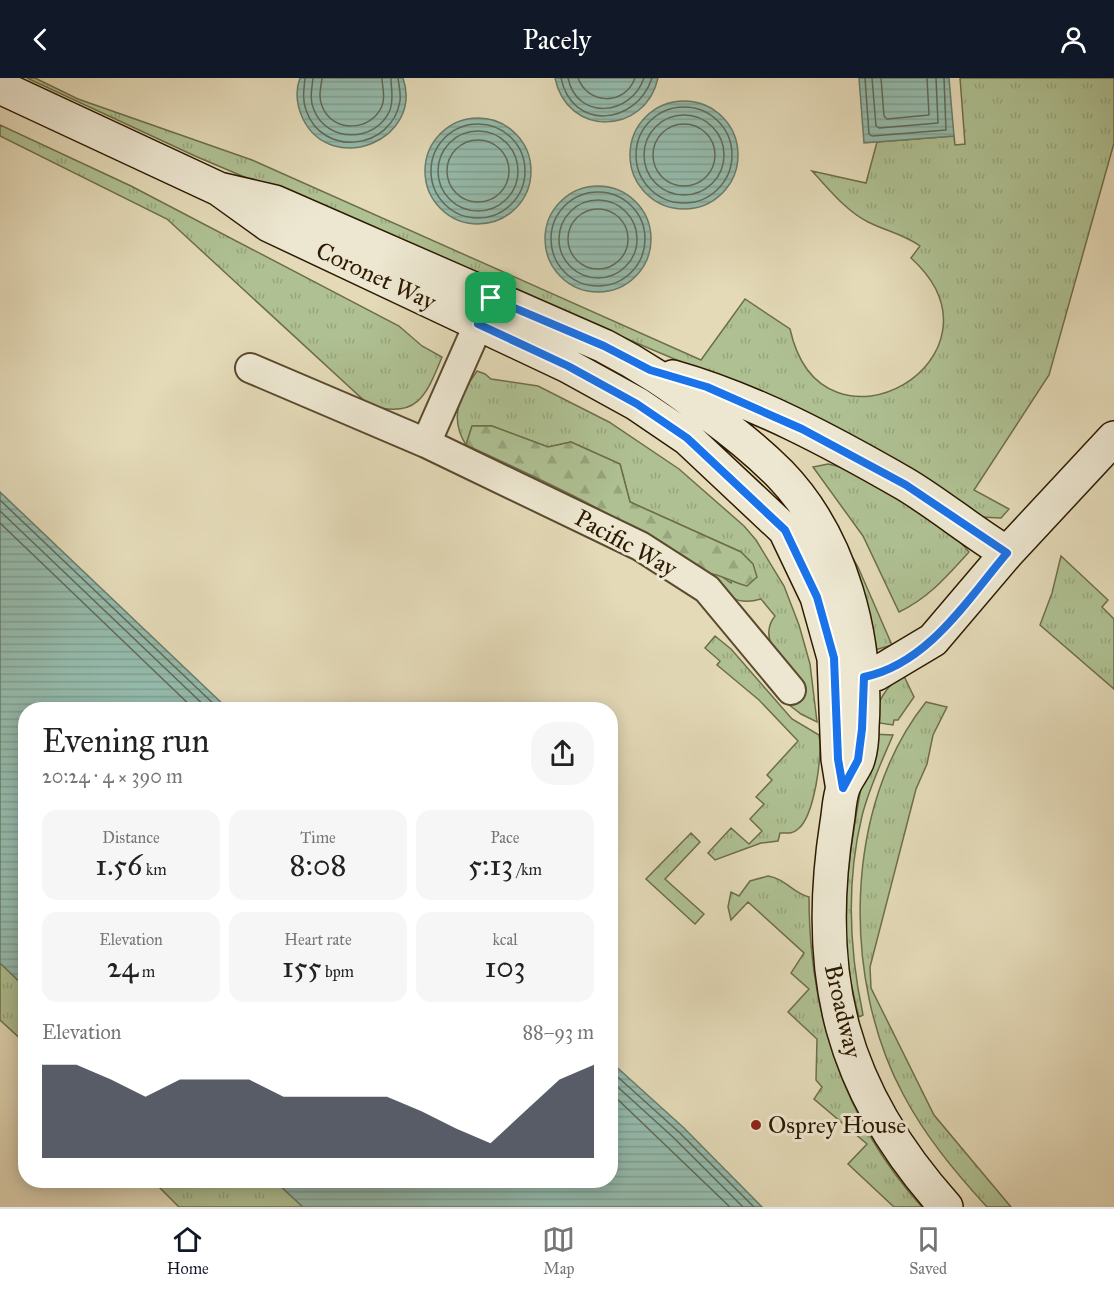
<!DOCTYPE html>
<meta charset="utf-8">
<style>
:root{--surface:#fff;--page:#f6f6f6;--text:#222;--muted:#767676;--line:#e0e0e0;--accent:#111827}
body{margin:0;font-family:"IM FELL Great Primer",serif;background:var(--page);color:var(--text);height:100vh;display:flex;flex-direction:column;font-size:22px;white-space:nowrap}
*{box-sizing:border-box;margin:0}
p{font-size:20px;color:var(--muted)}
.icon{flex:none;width:33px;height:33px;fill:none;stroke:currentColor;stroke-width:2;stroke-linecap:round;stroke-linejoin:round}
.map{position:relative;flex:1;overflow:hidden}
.panel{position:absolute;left:18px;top:624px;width:600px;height:486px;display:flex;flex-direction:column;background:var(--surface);border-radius:24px;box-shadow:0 3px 15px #0003}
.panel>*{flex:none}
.pin{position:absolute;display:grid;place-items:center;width:51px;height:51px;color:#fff;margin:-26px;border-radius:12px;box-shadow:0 3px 9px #0006}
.round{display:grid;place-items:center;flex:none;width:63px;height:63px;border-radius:24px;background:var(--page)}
.summary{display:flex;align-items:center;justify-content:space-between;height:102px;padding:0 24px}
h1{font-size:33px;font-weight:600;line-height:45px}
.metrics{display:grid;grid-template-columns:repeat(3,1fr);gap:9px;height:102px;padding:6px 24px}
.metrics div{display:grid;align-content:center;border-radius:15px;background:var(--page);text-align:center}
.metrics b{font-size:30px;font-weight:600}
.metrics small{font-size:16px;font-weight:400}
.metrics p{font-size:16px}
.chart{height:168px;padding:12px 24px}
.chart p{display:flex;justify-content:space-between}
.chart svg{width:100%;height:108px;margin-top:6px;fill:var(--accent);opacity:.7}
header{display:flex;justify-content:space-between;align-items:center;height:78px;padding:0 24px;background:var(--accent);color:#fff;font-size:27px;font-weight:600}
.tabs{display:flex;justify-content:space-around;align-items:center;height:84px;border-top:2px solid var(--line);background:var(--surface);font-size:16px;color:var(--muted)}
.tabs a{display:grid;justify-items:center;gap:3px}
.tabs .selected{color:var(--accent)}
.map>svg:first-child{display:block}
.grass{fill:url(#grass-tufts);stroke:#6e6e4a;stroke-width:1.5}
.forest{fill:url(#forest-firs);stroke:#6e6e4a;stroke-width:1.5}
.water{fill:url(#water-rules);stroke:#6b7b68;stroke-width:1.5}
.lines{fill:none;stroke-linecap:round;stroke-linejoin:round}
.shore{stroke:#616a56;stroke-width:1.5}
.street-casing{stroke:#5b4a2e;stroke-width:32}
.secondary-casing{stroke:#2d1a00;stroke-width:36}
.street{stroke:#ede7d1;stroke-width:28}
.secondary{stroke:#ede7d1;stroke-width:33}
.route-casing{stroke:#fff;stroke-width:12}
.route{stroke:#1a73e8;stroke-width:8}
.poi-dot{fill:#8f2418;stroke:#ede7d1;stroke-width:2}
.labels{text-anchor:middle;stroke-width:6;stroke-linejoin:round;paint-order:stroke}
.street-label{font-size:24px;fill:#2d1a00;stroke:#ede7d1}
.poi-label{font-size:24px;fill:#2d1a00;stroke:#ede7d1;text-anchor:start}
</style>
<header><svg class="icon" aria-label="back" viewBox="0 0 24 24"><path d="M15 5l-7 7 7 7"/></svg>Pacely<svg class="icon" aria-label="person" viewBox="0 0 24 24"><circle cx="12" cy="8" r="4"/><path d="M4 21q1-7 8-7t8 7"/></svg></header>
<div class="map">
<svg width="1114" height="1129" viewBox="0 0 1114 1129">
<defs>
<pattern id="grass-tufts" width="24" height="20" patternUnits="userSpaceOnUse" patternTransform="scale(1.5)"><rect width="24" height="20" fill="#afc193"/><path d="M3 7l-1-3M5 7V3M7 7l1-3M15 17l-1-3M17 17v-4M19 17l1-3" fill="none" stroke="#97a57d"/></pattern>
<pattern id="forest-firs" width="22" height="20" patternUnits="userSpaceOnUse" patternTransform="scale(1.5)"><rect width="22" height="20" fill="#afc193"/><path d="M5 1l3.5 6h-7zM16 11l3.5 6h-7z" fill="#97a57d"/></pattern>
<pattern id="water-rules" width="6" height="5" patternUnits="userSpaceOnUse" patternTransform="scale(1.5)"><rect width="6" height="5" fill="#95bbad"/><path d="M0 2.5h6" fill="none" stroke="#81a093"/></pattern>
</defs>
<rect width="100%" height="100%" fill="#e4dab8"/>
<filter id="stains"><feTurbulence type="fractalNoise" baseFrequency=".00333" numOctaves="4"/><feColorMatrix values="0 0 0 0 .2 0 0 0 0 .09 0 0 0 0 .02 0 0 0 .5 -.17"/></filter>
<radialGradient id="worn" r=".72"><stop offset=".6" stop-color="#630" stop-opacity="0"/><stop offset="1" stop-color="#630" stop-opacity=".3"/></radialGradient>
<path class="grass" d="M27,0H35L78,21L252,82L701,282L745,221L790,251C822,395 1020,279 911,180L920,168C903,156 886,153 868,144C845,132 829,111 812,93L866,105L877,64L954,58L955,67L965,66L960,0H1114V65L1049,297L974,412L1009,431L1001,440L980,439L698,291L195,78Z
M0,47L131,108L399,248L422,268L442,279C426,318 417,342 369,327L167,141L0,58Z
M477,293L485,296L491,301L538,308L609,344L679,391L744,448L756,462L784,508L799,547L810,586L817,644L801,636L788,626L804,611C788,590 755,563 775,538L761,521C733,529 724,515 707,495H717L731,505L741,474L630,424L620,386L571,364L548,369L492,348H472L466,367C449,340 459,318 477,293Z
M828,386C869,394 943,442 969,474C948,497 929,520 899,534L863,458L813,389Z
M839,456L858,489L892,567L875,572Z
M1061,478L1108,522L1102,529L1114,541V611L1040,547L1052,515Z
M715,558L731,571L792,641L819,657C823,677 814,739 798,751C793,756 787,755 780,755L778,763L761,765L715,782L708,775L731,750L749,766L762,753L750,741L764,726L756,719L772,702L767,697L798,663L759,622L717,587L720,583L705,570Z
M903,596L914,619L898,642H894L893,647L873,644C878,622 885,610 903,596Z
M926,624L947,629L933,657L927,686L916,711L870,889L871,910L934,1037L1011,1129H987C955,1094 925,1058 903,1016C842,902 843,728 926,624Z
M870,656L893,657C882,683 869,710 862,738C846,804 849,871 863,937L859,939C854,919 849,900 847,880C839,805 859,729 870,656Z
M691,755L700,764L665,801L704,836L695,846L646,801Z
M768,798C786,801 793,815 809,819C809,935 844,1042 922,1129H894L848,1086L867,1066L814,1021L822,1009L816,1002L817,961L788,934L809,911L791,895L804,875L748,824L731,842L728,829L731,814L739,818L750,803Z
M0,885L25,909V965L0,942Z
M153,1103H275L303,1129H179Z"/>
<path class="forest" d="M472,348H492L548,369L571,364L620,386L630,424L741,474L753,486L757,499L747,508C733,505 721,496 707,495C632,444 549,405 466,367Z"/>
<path class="water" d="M300,0H403C424,62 332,99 303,41C297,28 295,13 300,0Z
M555,0H658C645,58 567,59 555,0Z
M859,0H949L954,58L864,65Z
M630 77a54 54 0 1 1 108 0a54 54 0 1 1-108 0Z
M425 93a53 53 0 1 1 106 0a53 53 0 1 1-106 0Z
M545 161a53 53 0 1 1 106 0a53 53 0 1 1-106 0Z
M0,414L228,631L26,632L25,909L0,885Z
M611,984L684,1050L762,1129H303L275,1103L610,1102Z"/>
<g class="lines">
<path class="shore" d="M305,0C304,11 302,21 306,32C322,80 392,72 400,23C401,15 399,8 398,0
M313,0C312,11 309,21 314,32C327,65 376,65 390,32C394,21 391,11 391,0
M322,0C321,10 318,18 322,28C332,55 371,54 382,28C386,18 382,10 382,0
M561,0C572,53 636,48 652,0
M568,0C577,43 631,38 644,0
M578,0C588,27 625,28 635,0
M865,0L869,56L872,58L946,52L944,0
M872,0L876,48L879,50L938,45L936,0
M881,0L884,38L887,41L929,37L927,0
M636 77a48 48 0 1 1 96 0a48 48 0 1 1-96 0Z
M644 77a40 40 0 1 1 80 0a40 40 0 1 1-80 0Z
M431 93a47 47 0 1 1 94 0a47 47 0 1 1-94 0Z
M653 77a31 31 0 1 1 62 0a31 31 0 1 1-62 0Z
M438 93a40 40 0 1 1 80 0a40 40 0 1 1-80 0Z
M447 93a31 31 0 1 1 62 0a31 31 0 1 1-62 0Z
M551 161a47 47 0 1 1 94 0a47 47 0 1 1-94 0Z
M559 161a39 39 0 1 1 78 0a39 39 0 1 1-78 0Z
M568 161a30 30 0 1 1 60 0a30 30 0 1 1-60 0Z
M0,422L220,632
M0,433L209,632
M0,445L195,632
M610,992L680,1055L754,1129
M610,1002L674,1060L743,1129
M610,1014L730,1129"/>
<g class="street-casing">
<path id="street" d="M250,290L426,365L640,468L707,511L791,612
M426,365L487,227"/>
</g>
<g class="secondary-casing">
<path id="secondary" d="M0,9L219,111L269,147L568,288L637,326L687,360L785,452L817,519L834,580L838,681L842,706
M219,111L275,124L604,268C643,288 672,308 706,334C732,353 757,373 780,396C842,460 868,561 862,649C862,659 861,674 857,684C853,693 846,701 843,710C839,721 839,734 837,745C813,898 841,1012 946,1129
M673,299C754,322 832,364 905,406C940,427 972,454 1007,475
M844,601L876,596L933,562L1007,475L1114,360"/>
</g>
<use href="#street" class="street"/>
<use href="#secondary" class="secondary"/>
</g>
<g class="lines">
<g class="route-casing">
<path id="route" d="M491,220L604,268L650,292L707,309L802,351L906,407L1007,475C968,521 928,586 864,599L862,651L858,682L843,710L838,681L834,580L817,519L785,452L687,360L637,326L568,288L478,246Z"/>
</g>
<use href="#route" class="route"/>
</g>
<circle class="poi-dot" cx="756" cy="1047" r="6"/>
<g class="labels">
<g class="street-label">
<text transform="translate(376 198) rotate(25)" y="8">Coronet Way</text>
<text transform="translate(626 465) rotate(29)" y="8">Pacific Way</text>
<text transform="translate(843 933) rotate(77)" y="8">Broadway</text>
</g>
<g class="poi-label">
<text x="768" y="1055">Osprey House</text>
</g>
</g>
<rect width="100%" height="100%" filter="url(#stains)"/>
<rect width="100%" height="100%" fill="url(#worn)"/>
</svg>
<div class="pin" style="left:491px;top:220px;background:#1e9e55"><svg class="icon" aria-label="arrive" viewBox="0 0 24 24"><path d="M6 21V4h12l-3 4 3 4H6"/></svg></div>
<section class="panel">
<div class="summary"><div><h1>Evening run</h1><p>20:24 · 4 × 390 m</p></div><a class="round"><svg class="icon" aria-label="share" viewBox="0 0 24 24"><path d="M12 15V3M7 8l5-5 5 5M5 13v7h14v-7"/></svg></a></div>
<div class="metrics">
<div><p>Distance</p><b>1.56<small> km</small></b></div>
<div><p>Time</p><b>8:08</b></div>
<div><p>Pace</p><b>5:13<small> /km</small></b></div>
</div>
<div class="metrics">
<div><p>Elevation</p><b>24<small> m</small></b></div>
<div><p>Heart rate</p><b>155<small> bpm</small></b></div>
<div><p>kcal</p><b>103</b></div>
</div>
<div class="chart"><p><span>Elevation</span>88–93 m</p>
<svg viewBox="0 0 160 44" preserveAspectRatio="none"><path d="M0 44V6L10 6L20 12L30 19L40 12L50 12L60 12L70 19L80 19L90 19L100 19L110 25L120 32L130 38L140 25L150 12L160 6V44z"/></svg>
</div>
</section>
</div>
<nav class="tabs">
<a class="selected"><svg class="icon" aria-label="home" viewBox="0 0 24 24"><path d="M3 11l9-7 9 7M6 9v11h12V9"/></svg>Home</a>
<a><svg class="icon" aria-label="map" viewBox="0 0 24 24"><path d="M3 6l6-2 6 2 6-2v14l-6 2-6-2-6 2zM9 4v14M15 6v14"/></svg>Map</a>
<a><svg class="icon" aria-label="saved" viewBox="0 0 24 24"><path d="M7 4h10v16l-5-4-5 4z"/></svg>Saved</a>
</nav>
